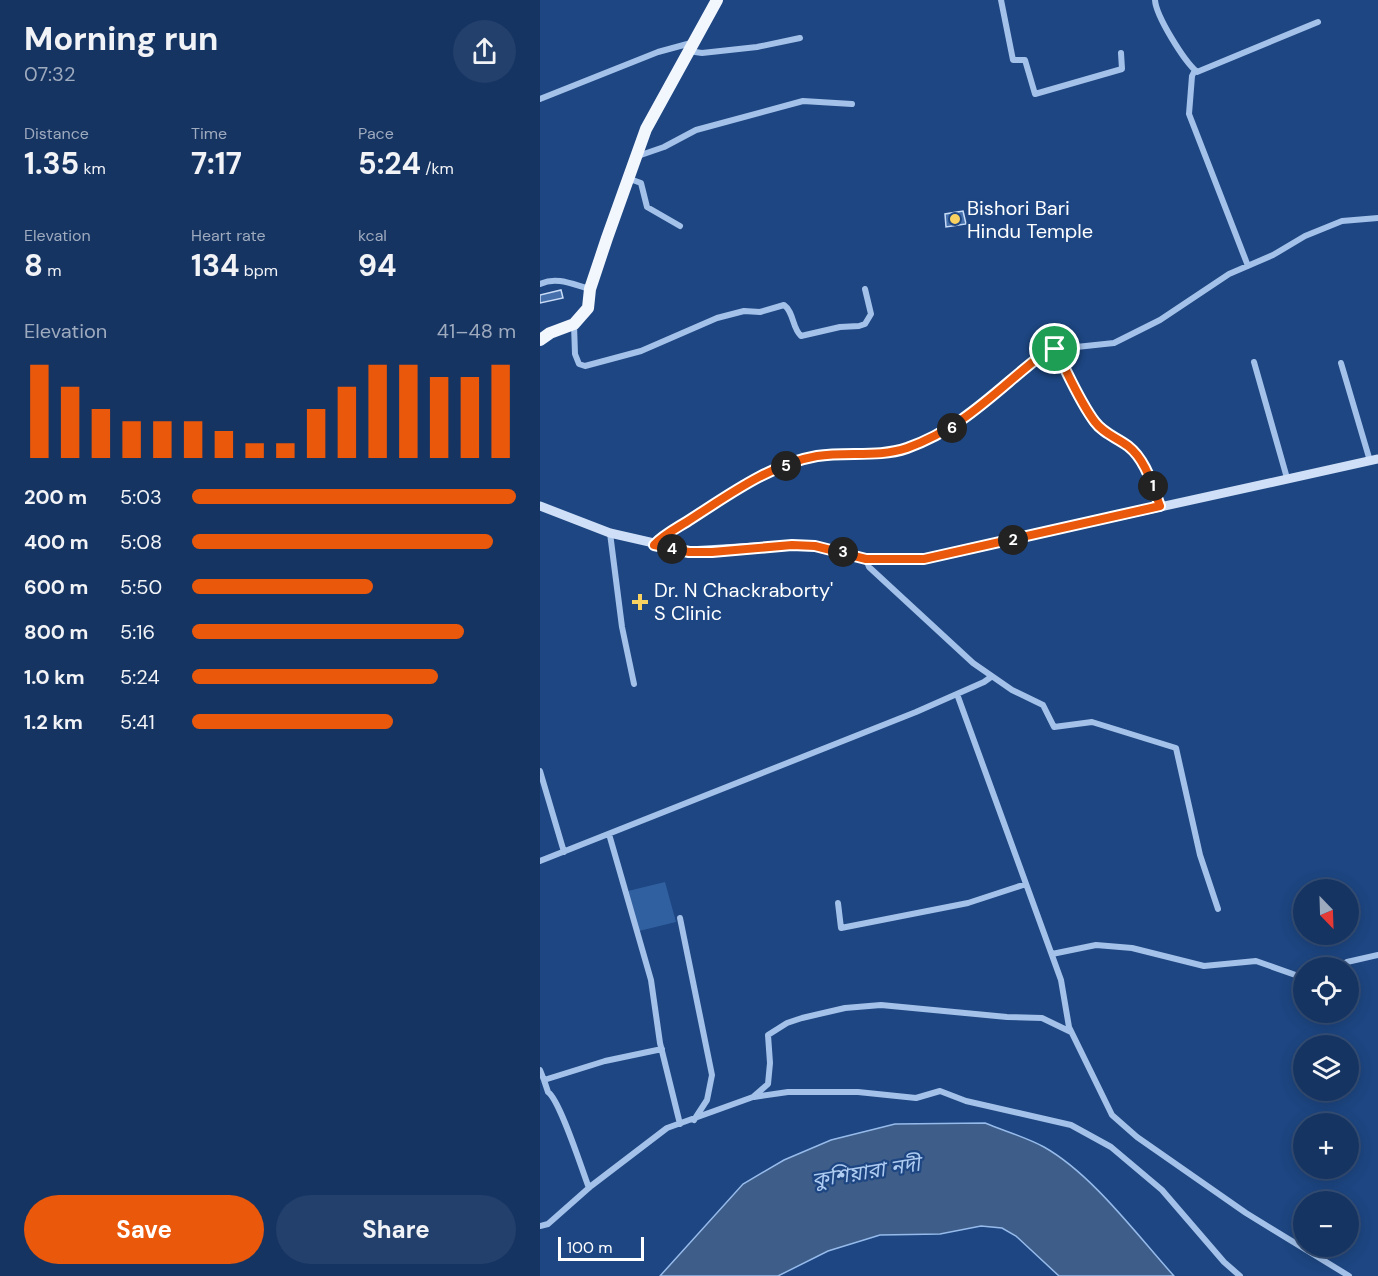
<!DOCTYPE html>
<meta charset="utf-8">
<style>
:root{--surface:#163462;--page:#233f6b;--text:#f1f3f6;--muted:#9eaabe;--line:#354f77;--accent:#ea580c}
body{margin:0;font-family:"DM Sans","Noto Sans Bengali",sans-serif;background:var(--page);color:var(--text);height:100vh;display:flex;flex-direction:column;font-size:22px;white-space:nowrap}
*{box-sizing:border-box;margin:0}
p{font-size:20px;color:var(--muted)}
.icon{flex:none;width:33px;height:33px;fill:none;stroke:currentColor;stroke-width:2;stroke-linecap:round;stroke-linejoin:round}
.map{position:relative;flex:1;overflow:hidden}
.side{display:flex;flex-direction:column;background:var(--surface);width:540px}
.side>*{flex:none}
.needle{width:39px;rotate:157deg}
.fabs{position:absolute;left:753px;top:879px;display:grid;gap:12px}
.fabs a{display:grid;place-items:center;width:66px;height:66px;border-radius:50%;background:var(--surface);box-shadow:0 3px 15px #0003,0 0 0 2px var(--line);font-size:30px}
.scale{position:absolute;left:18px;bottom:15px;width:86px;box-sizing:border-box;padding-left:6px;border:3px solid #fff;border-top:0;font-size:16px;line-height:21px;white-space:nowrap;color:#fff;-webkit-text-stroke:4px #1d4682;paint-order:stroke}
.pin{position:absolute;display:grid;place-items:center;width:51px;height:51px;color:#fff;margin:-26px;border:3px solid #fff;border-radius:50%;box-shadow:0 2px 6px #0007}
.km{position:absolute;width:30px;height:30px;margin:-15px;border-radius:50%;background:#222;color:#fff;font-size:16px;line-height:30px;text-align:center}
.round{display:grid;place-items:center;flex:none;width:63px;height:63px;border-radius:32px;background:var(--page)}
.head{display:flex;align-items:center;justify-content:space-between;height:102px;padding:0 24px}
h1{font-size:33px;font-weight:700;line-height:45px}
.metrics{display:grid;grid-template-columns:repeat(3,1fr);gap:9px;height:102px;padding:6px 24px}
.metrics div{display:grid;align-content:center}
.metrics b{font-size:30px;font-weight:700}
.metrics small{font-size:16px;font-weight:400}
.metrics p{font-size:16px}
.chart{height:168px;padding:12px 24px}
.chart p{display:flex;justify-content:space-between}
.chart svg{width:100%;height:108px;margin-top:6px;stroke:var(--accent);stroke-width:6}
.primary-button{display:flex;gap:12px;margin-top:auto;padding:12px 24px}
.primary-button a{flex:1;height:69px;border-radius:36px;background:var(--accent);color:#fff;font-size:24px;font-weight:700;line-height:69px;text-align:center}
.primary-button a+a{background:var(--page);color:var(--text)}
ul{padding:0 24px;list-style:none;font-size:20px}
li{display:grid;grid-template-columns:96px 72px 1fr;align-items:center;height:45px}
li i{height:15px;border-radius:8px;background:var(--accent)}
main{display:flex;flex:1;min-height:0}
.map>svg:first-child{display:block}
.green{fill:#3160a1}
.water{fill:#3e5d89;stroke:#96bbeb;stroke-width:1.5}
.building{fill:#4570ab;stroke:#c7dbf7;stroke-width:1.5}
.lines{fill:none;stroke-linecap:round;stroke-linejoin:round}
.minor{stroke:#a3c1e9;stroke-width:6}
.secondary{stroke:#cedff7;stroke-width:9}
.trunk{stroke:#f2f7fe;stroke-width:12}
.route-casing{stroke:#fff;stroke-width:12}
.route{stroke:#ea580c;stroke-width:8}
.poi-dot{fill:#f9d161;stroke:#1d4682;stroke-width:2}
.labels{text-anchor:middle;stroke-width:4.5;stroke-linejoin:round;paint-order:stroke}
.poi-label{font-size:20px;fill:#fff;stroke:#1d4682;text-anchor:start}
.water-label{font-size:21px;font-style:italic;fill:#aecbf1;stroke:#1d4682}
</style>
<main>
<section class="side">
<div class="head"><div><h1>Morning run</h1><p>07:32</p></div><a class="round"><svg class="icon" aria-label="share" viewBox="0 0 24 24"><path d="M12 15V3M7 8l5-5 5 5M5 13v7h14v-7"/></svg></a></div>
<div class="metrics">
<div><p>Distance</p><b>1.35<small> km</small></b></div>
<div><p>Time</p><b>7:17</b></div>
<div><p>Pace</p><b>5:24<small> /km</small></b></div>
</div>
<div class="metrics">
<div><p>Elevation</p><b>8<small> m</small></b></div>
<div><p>Heart rate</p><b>134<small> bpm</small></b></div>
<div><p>kcal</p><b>94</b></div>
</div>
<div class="chart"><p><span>Elevation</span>41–48 m</p>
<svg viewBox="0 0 160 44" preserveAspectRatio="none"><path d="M5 44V6M15 44V15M25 44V24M35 44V29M45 44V29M55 44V29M65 44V33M75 44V38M85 44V38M95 44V24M105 44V15M115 44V6M125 44V6M135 44V11M145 44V11M155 44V6"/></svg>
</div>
<ul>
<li><b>200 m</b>5:03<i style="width:100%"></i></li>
<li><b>400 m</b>5:08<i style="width:93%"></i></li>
<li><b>600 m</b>5:50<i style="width:56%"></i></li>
<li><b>800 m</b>5:16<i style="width:84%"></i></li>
<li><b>1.0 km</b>5:24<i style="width:76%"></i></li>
<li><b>1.2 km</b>5:41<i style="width:62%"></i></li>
</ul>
<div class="primary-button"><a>Save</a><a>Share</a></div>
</section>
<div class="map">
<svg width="838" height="1276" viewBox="0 0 838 1276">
<rect width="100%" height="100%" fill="#1d4682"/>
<path class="green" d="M125,882L136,922L99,931L88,891Z"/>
<path class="water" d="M445,1123C464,1131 486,1137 504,1147C552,1174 597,1235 634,1276H519L476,1236L462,1228L441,1226L400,1234L340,1235L288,1251L238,1276H120L203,1184L244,1160L291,1140L355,1124Z"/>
<path class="building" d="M423,211L426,224L406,227L405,214Z
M21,290L23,298L0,303V295Z"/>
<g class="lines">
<path class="minor" d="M461,0L473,60H485L495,94L582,69L581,53
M615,0C616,16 644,61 657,72L778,22
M151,49L155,52L162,53L217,47L260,38
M655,70L652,76L649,114L708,266
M0,99L118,52L151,43
M95,157L124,147L156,130L263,101L312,104
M87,178L101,183L107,207L140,226
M0,284C17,276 34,285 50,289
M34,325L35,354L39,364L45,366L101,351L177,318L204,311L220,312L244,305C254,312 252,328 261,336L300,327L319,326L325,324L331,314L325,289
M515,349L553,420L564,433L596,453L605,467L620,506
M714,362L747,478
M801,363L830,461
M70,533L82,627L94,684
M115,544L202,486L256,461L279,456L346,454L366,448L404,433L432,415L468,381L508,350L574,343L620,320L689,274L733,255L765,236L802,221L838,218
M326,559L329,567L433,663L472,690L503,705L514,727L552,722L636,748L660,855L678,909
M417,694L521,980L529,1027L572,1115L597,1137L706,1213L809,1276
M0,771L24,852
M69,834L111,980L120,1043L140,1124
M0,861L376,712L444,682L451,677
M298,903L301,928L428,903L486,884
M140,918L172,1075L167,1100L154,1120
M512,954L556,945L592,948L664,966L716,961L764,978
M798,968L807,962L838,955
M0,1070L4,1080L65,1061L122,1049
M4,1080L8,1092C20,1100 42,1170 49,1188
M214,1097L248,1092H318L376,1098L400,1091L426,1101L531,1125L571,1147L622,1190L684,1262L700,1276
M0,1226L8,1224L51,1186L127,1128L213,1097L228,1084L230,1063L228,1035L247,1023L262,1018L305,1008L341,1005L467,1017L502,1018L531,1032"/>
<path class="secondary" d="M0,506L70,533L149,551L252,545L275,546L326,559H384L838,459"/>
<path class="trunk" d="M0,340L10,333L34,324L48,308L50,289L67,238L106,129L177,0"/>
</g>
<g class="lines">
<g class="route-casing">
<path id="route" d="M515,349C528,373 539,401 555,422C564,434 576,437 588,446C606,460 612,485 620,506L384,559H326L275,546L252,545L172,552H149L114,545C124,534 139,527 151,519C190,494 231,464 277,456C307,451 338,458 367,448C426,427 459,387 508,350Z"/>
</g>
<use href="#route" class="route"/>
</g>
<g class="poi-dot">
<circle cx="415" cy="219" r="6"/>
<path d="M97 593h6v6h6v6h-6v6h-6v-6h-6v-6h6z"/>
</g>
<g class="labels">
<g class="poi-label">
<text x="427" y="215">Bishori Bari<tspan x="427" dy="23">Hindu Temple</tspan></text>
<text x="114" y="597">Dr. N Chackraborty'<tspan x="114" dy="23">S Clinic</tspan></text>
</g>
<g class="water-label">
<text transform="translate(326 1172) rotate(-9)" y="7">কুশিয়ারা নদী</text>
</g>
</g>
</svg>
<div class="fabs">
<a><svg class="needle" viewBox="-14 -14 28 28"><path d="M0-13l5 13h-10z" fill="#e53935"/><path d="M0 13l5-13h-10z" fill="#9eaabe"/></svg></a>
<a><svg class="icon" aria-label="locate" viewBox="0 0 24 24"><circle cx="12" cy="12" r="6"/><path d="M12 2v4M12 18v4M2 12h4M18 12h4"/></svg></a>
<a><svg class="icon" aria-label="layers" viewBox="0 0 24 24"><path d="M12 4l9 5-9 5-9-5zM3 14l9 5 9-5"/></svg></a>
<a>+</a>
<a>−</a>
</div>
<div class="scale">100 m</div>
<div class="pin" style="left:515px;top:349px;background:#1e9e55"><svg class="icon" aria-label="arrive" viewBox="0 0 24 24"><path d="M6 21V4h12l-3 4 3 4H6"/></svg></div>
<b class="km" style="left:613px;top:486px">1</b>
<b class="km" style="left:473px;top:540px">2</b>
<b class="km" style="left:303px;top:552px">3</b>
<b class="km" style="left:132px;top:549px">4</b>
<b class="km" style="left:246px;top:466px">5</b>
<b class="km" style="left:412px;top:428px">6</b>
</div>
</main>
